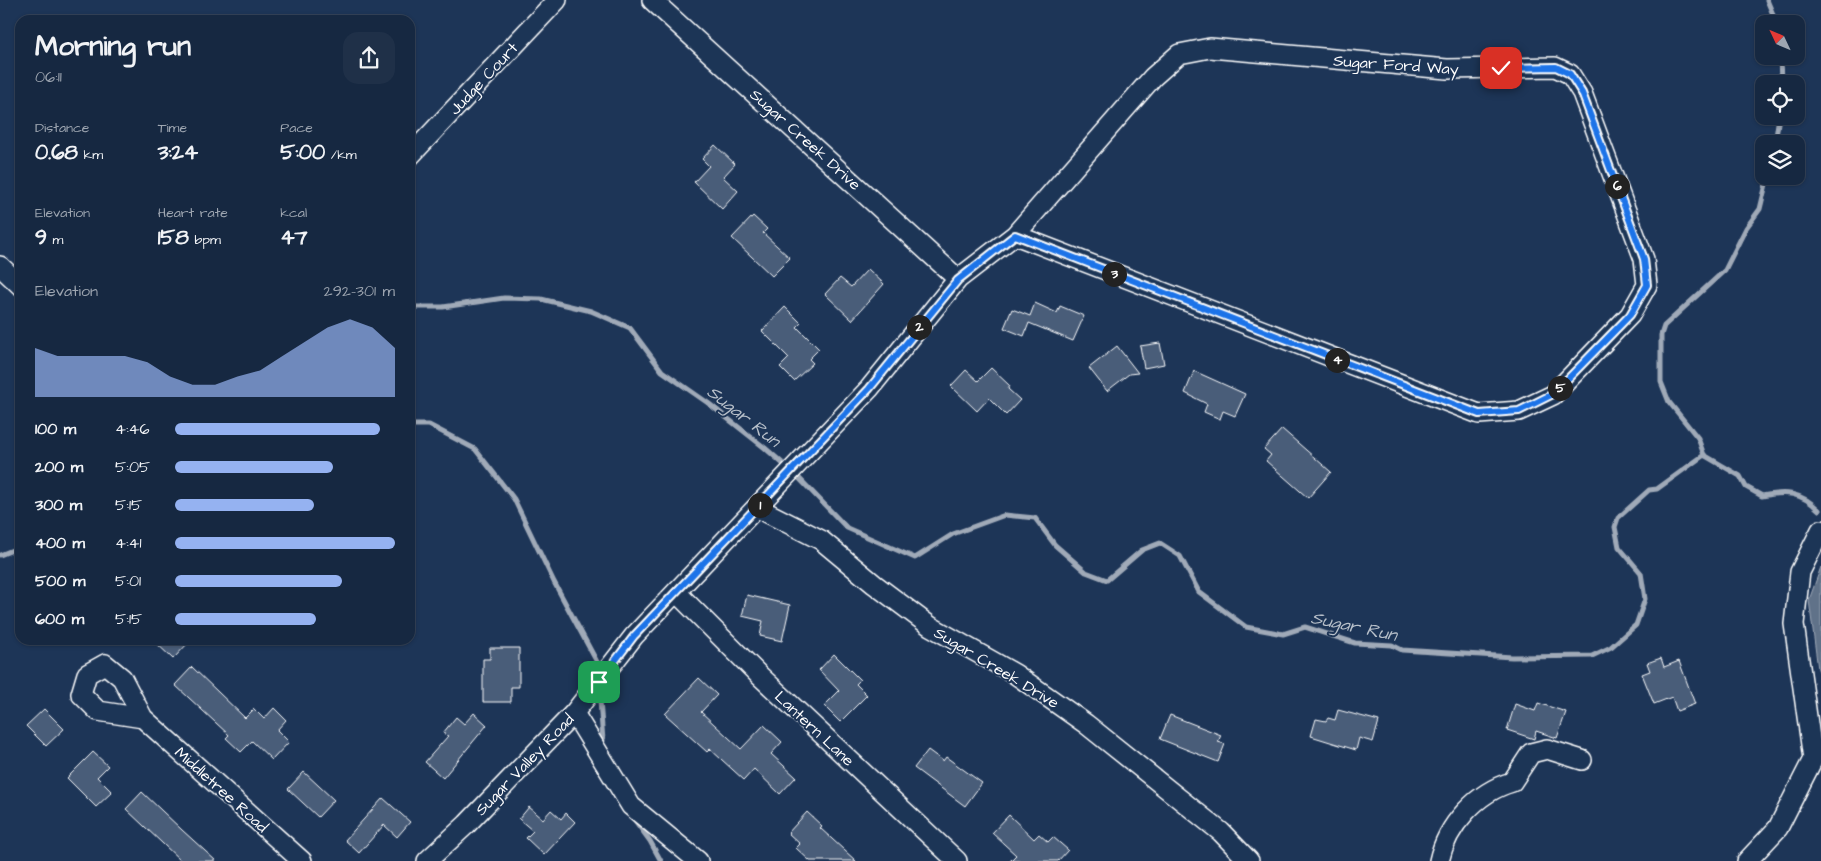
<!DOCTYPE html>
<meta charset="utf-8">
<style>
:root{--surface:#162841;--page:#1f3048;--text:#f1f3f6;--muted:#9ea6b1;--line:#35445a;--accent:#95b2f1}
body{margin:0;font-family:"Architects Daughter",sans-serif;background:var(--page);color:var(--text);height:100vh;display:flex;flex-direction:column;font-size:19px;white-space:nowrap}
*{box-sizing:border-box;margin:0}
p{font-size:16px;color:var(--muted)}
.icon{flex:none;width:28px;height:28px;fill:none;stroke:currentColor;stroke-width:2;stroke-linecap:round;stroke-linejoin:round}
.map{position:relative;flex:1;overflow:hidden}
.details{position:absolute;left:15px;top:15px;width:400px;height:630px;display:flex;flex-direction:column;background:var(--surface);border-radius:15px;box-shadow:0 1px 4px #0004,0 0 0 1px var(--line)}
.details>*{flex:none}
.needle{width:32px;rotate:314deg}
.controls{position:absolute;left:1755px;top:15px;display:grid;gap:10px}
.controls a{display:grid;place-items:center;width:50px;height:50px;border-radius:10px;background:var(--surface);box-shadow:0 1px 4px #0004,0 0 0 1px var(--line);font-size:25px}
.pin{position:absolute;display:grid;place-items:center;width:42px;height:42px;color:#fff;margin:-21px;border-radius:10px;box-shadow:0 2px 8px #0006}
.km{position:absolute;width:25px;height:25px;margin:-12px;border-radius:50%;background:#222;color:#fff;font-size:14px;line-height:25px;text-align:center}
.round{display:grid;place-items:center;flex:none;width:52px;height:52px;border-radius:15px;background:var(--page)}
.head{display:flex;align-items:center;justify-content:space-between;height:85px;padding:0 20px}
h1{font-size:28px;font-weight:800;line-height:38px}
.figures{display:grid;grid-template-columns:repeat(3,1fr);gap:8px;height:85px;padding:5px 20px}
.figures div{display:grid;align-content:center}
.figures b{font-size:21px;font-weight:800}
.figures small{font-size:14px;font-weight:400}
.figures p{font-size:14px}
.chart{height:140px;padding:10px 20px}
.chart p{display:flex;justify-content:space-between}
.chart svg{width:100%;height:90px;margin-top:5px;fill:var(--accent);opacity:.7}
ul{padding:0 20px;list-style:none;font-size:16px}
li{display:grid;grid-template-columns:80px 60px 1fr;align-items:center;height:38px}
li i{height:12px;border-radius:6px;background:var(--accent)}
.map>svg:first-child{display:block}
.water{fill:#617289;stroke:#a0aab8}
.lines{fill:none;stroke-linecap:round;stroke-linejoin:round}
.stream{stroke:#a0aab8;stroke-width:5}
.building{fill:#4a5d79;stroke:#fff}
.minor-casing{stroke:#fff;stroke-width:22}
.minor{stroke:#1d3557;stroke-width:19}
.route-casing{stroke:#fff;stroke-width:10}
.route{stroke:#1a73e8;stroke-width:6}
.labels{text-anchor:middle;stroke-width:4;stroke-linejoin:round;paint-order:stroke}
.street-label{font-size:16px;fill:#fff;stroke:#1d3557}
.water-label{font-size:18px;font-style:italic;fill:#b8c0ca;stroke:#1d3557}
</style>
<div class="map">
<svg width="1821" height="861" viewBox="0 0 1821 861">
<rect width="100%" height="100%" fill="#1d3557"/>
<filter id="ink" filterUnits="userSpaceOnUse"><feTurbulence type="fractalNoise" baseFrequency=".02" numOctaves="2"/><feDisplacementMap in="SourceGraphic" scale="10" xChannelSelector="R" yChannelSelector="G"/><feConvolveMatrix kernelMatrix="1 2 1 2 8 2 1 2 1" color-interpolation-filters="sRGB"/></filter>
<g filter="url(#ink)">
<path class="water" d="M1821,567V675L1818,669L1809,600Z"/>
<g class="lines">
<path class="stream" d="M1767,0L1777,24
M1780,56L1781,84
M1775,144L1779,116
M410,307H443L504,298L541,299L591,311L630,328L662,371L708,403L765,448L788,468
M410,425H429L475,449L514,499L554,582L597,662V666
M1704,455L1698,438L1669,402L1661,382V335L1664,326L1725,270L1746,228L1760,209L1768,176
M1704,455L1740,476L1746,487L1762,496C1786,491 1801,492 1819,510
M795,474L847,528L915,558L953,534L1005,515L1035,518L1055,545L1086,572L1107,580L1142,550L1160,543L1180,556L1199,592L1246,627L1283,634L1305,627L1355,643L1392,645L1402,650L1512,657L1592,656L1611,647L1636,625L1645,599L1641,573L1619,547L1615,527L1618,518L1649,490L1657,489L1704,455
M0,555L15,549L20,545
M600,700L603,741
M631,815L650,841L661,861"/>
</g>
<path class="building" d="M715,145L735,164L723,177L738,191L722,209L694,182L709,166L702,159Z
M753,216L767,229L763,233L790,258L772,276L732,238Z
M868,269L884,284L852,320L825,294L840,278L851,287Z
M1035,303L1057,313L1060,306L1084,316L1073,341L1029,323L1024,336L1004,328L1012,309L1030,316Z
M785,307L801,323L797,327L819,349L809,359L813,363L794,381L780,367L789,358L762,331Z
M1160,343L1164,364L1144,368L1140,346Z
M1117,346L1138,373L1129,374L1107,391L1089,368Z
M991,368L1010,386L1008,389L1020,400L1006,415L989,398L977,411L951,386L966,370L978,381Z
M1194,371L1245,394L1235,416L1223,411L1220,419L1204,412L1207,404L1185,393Z
M1282,429L1331,472L1308,498L1266,461L1271,455L1264,449Z
M747,595L790,605L782,641L760,636L763,621L742,616Z
M153,640H191L173,659Z
M490,648H519V687H511V702H483V659H490Z
M834,654L860,680L856,684L867,695L840,722L824,706L839,691L819,670Z
M1661,658L1664,667L1679,661L1695,704L1677,711L1672,697L1654,704L1642,674L1650,671L1647,663Z
M192,667L245,718L254,709L264,719L274,708L286,720L277,730L289,742L272,760L252,741L241,752L226,738L229,735L175,685Z
M699,678L717,695L701,712L741,749L764,725L782,742L771,754L796,777L780,794L754,769L744,780L710,749L707,752L665,714Z
M1538,703L1566,712L1557,738L1536,731L1534,739L1507,730L1515,704L1535,711Z
M44,709L64,729L46,746L26,726Z
M1338,710L1379,721L1373,742L1359,738L1356,750L1311,736L1316,719L1326,721L1328,718L1335,720Z
M474,713L487,725L443,778L425,762L448,736L443,733L456,717L464,724Z
M1170,715L1221,735L1218,742L1225,744L1218,762L1160,739Z
M928,750L943,761L946,757L982,783L965,806L914,768Z
M93,752L108,766L97,777L112,792L96,807L67,778Z
M304,772L334,800L318,817L288,789Z
M142,792L182,830L216,861H181L126,809Z
M383,798L410,822L397,837L384,825L359,853L345,840Z
M529,807L543,819L551,810L561,819L566,813L575,822L544,855L526,838L533,831L519,819Z
M807,812L822,826L820,828L856,861H810L796,848L800,844L788,833Z
M1009,815L1034,839L1039,834L1048,842L1053,837L1068,850L1058,861H1010L1016,855L992,833Z"/>
<g class="lines">
<g class="minor-casing">
<path id="minor" d="M652,0L958,279
M410,156L557,0
M0,266L20,285
M758,508L821,540L874,584L930,626L1015,674L1086,724L1221,832L1249,861
M676,592L759,675L957,861
M574,713L631,806L698,861
M143,718L98,711L81,694L87,674L105,664L122,678L143,718L302,861
M427,861L467,824L574,713L634,636L869,389L958,279L1015,235L1153,77L1179,54L1210,48L1447,69L1555,67L1570,74L1582,93L1644,259L1647,285L1630,315L1553,395L1519,411L1479,414L1015,235
M1439,861C1447,825 1477,792 1512,782L1531,753L1547,749L1582,760
M1747,861L1778,828L1813,759L1794,624L1800,572L1821,530"/>
</g>
<use href="#minor" class="minor"/>
</g>
</g>
<g class="lines" filter="url(#ink)">
<g class="route-casing">
<path id="route" d="M599,682L634,636L869,389L958,280L1015,235L1479,414L1519,411L1553,394L1630,315L1647,285L1644,259L1582,93L1570,74L1556,67L1501,68"/>
</g>
<use href="#route" class="route"/>
</g>
<g class="labels">
<g class="street-label">
<text transform="translate(1396 64) rotate(4)" y="6">Sugar Ford Way</text>
<text transform="translate(483 78) rotate(-47)" y="6">Judge Court</text>
<text transform="translate(806 139) rotate(42)" y="6">Sugar Creek Drive</text>
<text transform="translate(997 667) rotate(31)" y="6">Sugar Creek Drive</text>
<text transform="translate(815 728) rotate(43)" y="6">Lantern Lane</text>
<text transform="translate(524 764) rotate(-46)" y="6">Sugar Valley Road</text>
<text transform="translate(222 789) rotate(42)" y="6">Middletree Road</text>
</g>
<g class="water-label">
<text transform="translate(744 416) rotate(38)" y="6">Sugar Run</text>
<text transform="translate(1354 626) rotate(12)" y="6">Sugar Run</text>
</g>
</g>
</svg>
<div class="controls">
<a><svg class="needle" viewBox="-14 -14 28 28"><path d="M0-13l5 13h-10z" fill="#e53935"/><path d="M0 13l5-13h-10z" fill="#9ea6b1"/></svg></a>
<a><svg class="icon" aria-label="locate" viewBox="0 0 24 24"><circle cx="12" cy="12" r="6"/><path d="M12 2v4M12 18v4M2 12h4M18 12h4"/></svg></a>
<a><svg class="icon" aria-label="layers" viewBox="0 0 24 24"><path d="M12 4l9 5-9 5-9-5zM3 14l9 5 9-5"/></svg></a>
</div>
<div class="pin" style="left:599px;top:682px;background:#1e9e55"><svg class="icon" aria-label="arrive" viewBox="0 0 24 24"><path d="M6 21V4h12l-3 4 3 4H6"/></svg></div>
<div class="pin" style="left:1501px;top:68px;background:#d93025"><svg class="icon" aria-label="check" viewBox="0 0 24 24"><path d="M5 12l5 5 9-10"/></svg></div>
<b class="km" style="left:760px;top:505px">1</b>
<b class="km" style="left:919px;top:327px">2</b>
<b class="km" style="left:1114px;top:274px">3</b>
<b class="km" style="left:1337px;top:360px">4</b>
<b class="km" style="left:1560px;top:388px">5</b>
<b class="km" style="left:1617px;top:186px">6</b>
<section class="details">
<div class="head"><div><h1>Morning run</h1><p>06:11</p></div><a class="round"><svg class="icon" aria-label="share" viewBox="0 0 24 24"><path d="M12 15V3M7 8l5-5 5 5M5 13v7h14v-7"/></svg></a></div>
<div class="figures">
<div><p>Distance</p><b>0.68<small> km</small></b></div>
<div><p>Time</p><b>3:24</b></div>
<div><p>Pace</p><b>5:00<small> /km</small></b></div>
</div>
<div class="figures">
<div><p>Elevation</p><b>9<small> m</small></b></div>
<div><p>Heart rate</p><b>158<small> bpm</small></b></div>
<div><p>kcal</p><b>47</b></div>
</div>
<div class="chart"><p><span>Elevation</span>292–301 m</p>
<svg viewBox="0 0 160 44" preserveAspectRatio="none"><path d="M0 44V20L10 24L20 24L30 24L40 24L50 27L60 34L70 38L80 38L90 34L100 31L110 24L120 17L130 10L140 6L150 10L160 20V44z"/></svg>
</div>
<ul>
<li><b>100 m</b>4:46<i style="width:93%"></i></li>
<li><b>200 m</b>5:05<i style="width:72%"></i></li>
<li><b>300 m</b>5:15<i style="width:63%"></i></li>
<li><b>400 m</b>4:41<i style="width:100%"></i></li>
<li><b>500 m</b>5:01<i style="width:76%"></i></li>
<li><b>600 m</b>5:15<i style="width:64%"></i></li>
</ul>
</section>
</div>
